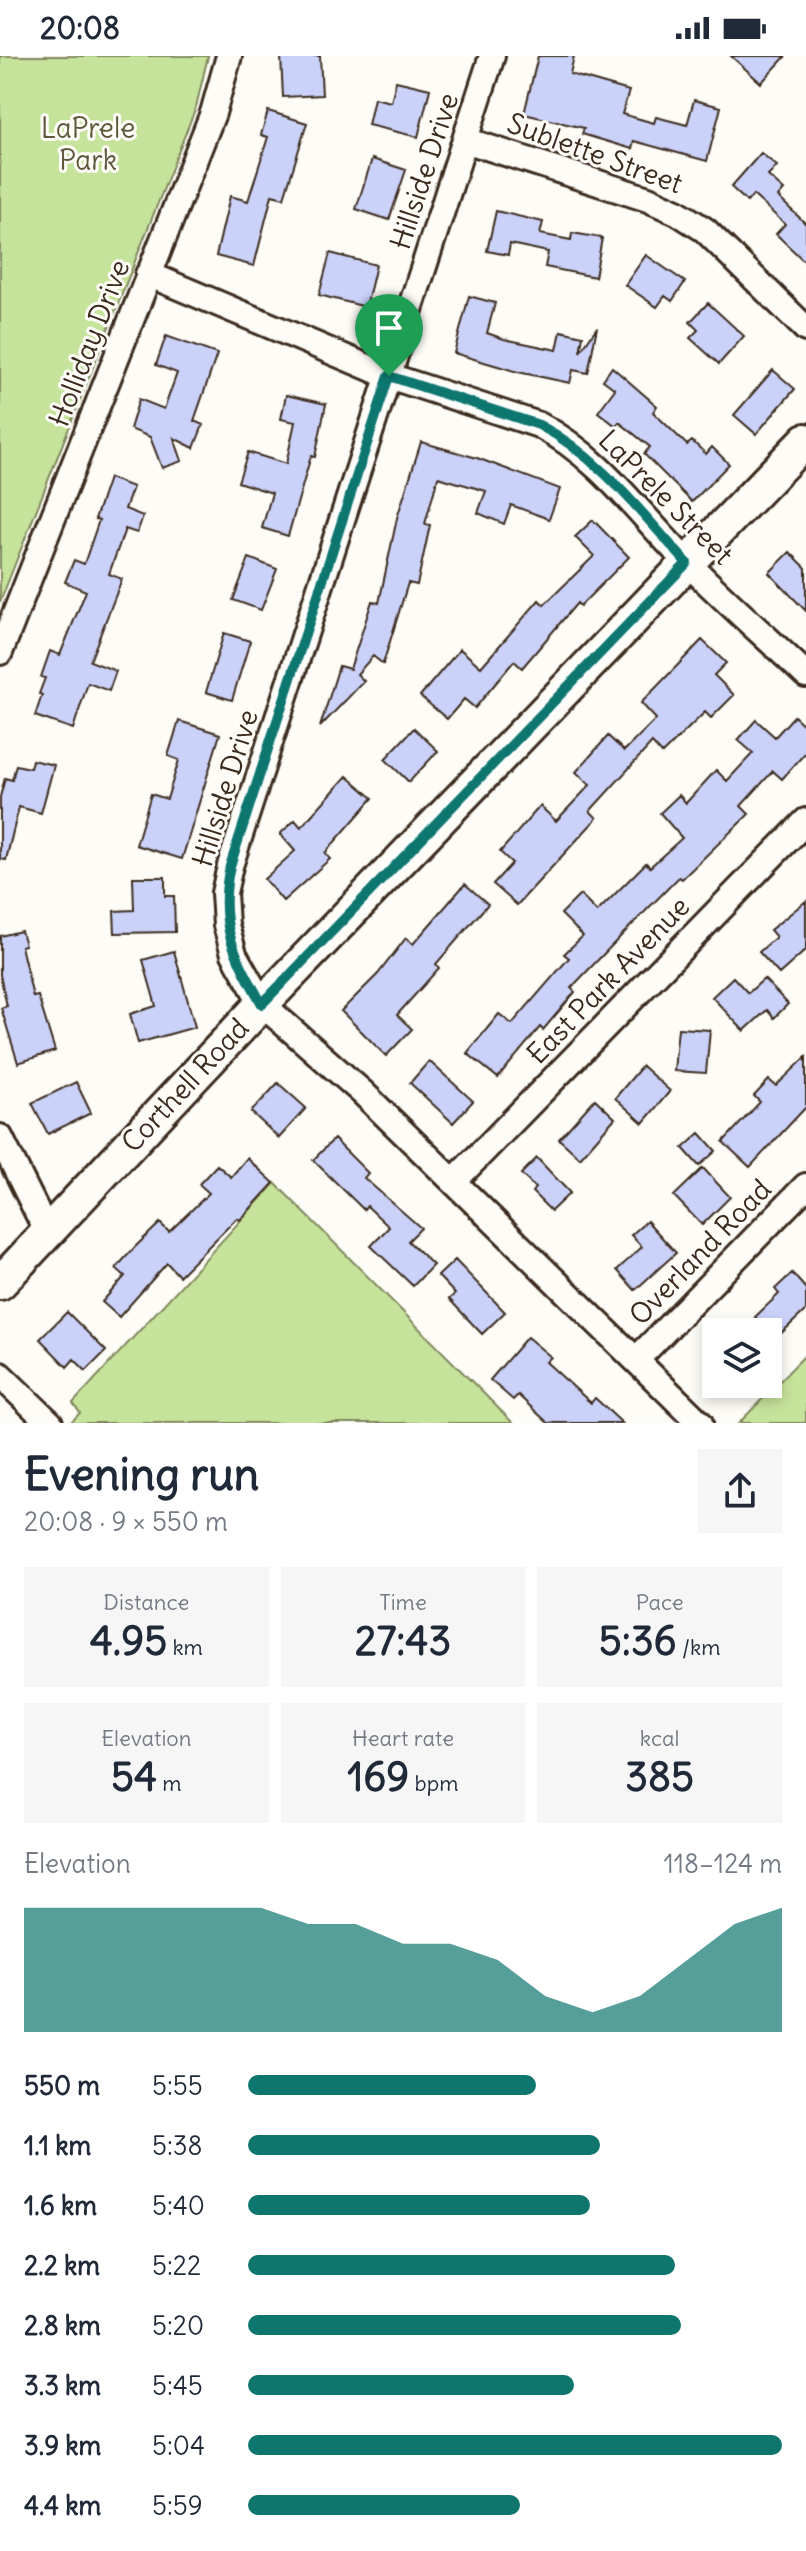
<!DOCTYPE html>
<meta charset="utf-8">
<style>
:root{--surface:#fff;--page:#f6f6f7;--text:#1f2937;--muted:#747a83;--accent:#0f766e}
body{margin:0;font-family:Delius,sans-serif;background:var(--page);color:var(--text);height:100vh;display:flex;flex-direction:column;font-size:30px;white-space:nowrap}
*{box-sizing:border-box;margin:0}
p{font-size:26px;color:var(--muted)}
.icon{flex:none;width:44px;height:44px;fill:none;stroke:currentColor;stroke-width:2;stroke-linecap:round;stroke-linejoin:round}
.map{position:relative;height:1367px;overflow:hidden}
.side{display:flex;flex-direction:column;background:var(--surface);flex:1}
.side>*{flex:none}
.fabs{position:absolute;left:702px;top:1262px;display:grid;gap:16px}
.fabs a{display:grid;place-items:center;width:80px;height:80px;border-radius:0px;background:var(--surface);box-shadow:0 4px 12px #0003;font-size:40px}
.pin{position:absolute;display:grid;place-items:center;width:68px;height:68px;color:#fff;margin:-82px -34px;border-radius:50% 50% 50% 0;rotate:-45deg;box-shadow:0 0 8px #0007}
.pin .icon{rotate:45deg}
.round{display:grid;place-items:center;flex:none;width:84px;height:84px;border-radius:0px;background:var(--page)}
.head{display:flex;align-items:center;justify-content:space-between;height:136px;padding:0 24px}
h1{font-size:44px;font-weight:700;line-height:60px}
.stats{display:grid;grid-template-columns:repeat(3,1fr);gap:12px;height:136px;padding:8px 24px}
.stats div{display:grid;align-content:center;border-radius:0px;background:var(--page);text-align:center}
.stats b{font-size:40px;font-weight:700}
.stats small{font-size:22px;font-weight:400}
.stats p{font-size:22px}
.chart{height:224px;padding:16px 24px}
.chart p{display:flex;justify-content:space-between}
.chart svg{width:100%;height:144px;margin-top:8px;fill:var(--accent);opacity:.7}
ul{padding:0 24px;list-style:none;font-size:26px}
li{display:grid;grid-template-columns:128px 96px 1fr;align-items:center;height:60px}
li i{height:20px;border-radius:10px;background:var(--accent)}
.status{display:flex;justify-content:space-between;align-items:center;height:56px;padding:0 40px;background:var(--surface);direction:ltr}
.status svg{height:22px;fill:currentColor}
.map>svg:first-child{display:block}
.green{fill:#c6e39b;stroke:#80865c;stroke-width:2}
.building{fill:#cbd2fa;stroke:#3b2a1e;stroke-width:2}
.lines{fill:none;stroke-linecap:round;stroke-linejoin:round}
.street-casing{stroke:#3b2a1e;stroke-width:30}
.secondary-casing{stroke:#3b2a1e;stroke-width:38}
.street{stroke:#fdfcf7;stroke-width:24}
.secondary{stroke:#fdfcf7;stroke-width:32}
.route-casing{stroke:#fff;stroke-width:16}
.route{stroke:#0f766e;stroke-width:10}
.labels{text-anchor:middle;stroke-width:6;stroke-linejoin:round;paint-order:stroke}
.park-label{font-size:28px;fill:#5e583d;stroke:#fdfcf7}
.street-label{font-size:28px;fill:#3b2a1e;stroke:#fdfcf7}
</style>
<div class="status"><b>20:08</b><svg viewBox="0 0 49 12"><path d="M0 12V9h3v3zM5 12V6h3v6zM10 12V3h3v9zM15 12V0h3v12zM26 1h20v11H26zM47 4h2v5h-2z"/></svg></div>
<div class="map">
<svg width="806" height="1367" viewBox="0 0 806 1367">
<rect width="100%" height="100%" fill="#fdfcf7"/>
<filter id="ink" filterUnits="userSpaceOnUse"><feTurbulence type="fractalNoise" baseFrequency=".0125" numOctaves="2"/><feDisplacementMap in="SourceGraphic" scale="16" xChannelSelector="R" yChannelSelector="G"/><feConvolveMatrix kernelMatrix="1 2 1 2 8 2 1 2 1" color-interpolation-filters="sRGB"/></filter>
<g filter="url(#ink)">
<path class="green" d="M0,0H208L196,51L0,546Z
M275,1127L513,1367H70L80,1357L73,1347Z
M806,1298V1367H739Z"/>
<path class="building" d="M281,0H320L322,39L283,41Z
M538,0H574L570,18L629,35L622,58L654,67L656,61L687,69L694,44L721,51L707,105L634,85L632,93L582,78L584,72L524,58Z
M731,0H786L761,27Z
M396,25L430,33L418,81L368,69L374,42L391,46Z
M268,55L307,67L284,142L272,139L254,210L216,200L230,140L248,145L268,81L261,79Z
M761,97L777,110L768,120L784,134L778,141L806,168V207L776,178L785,168L753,139L747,146L731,131Z
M372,103L406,114L389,164L356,153Z
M496,155L543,166L540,178L571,184L572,177L602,182L595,221L545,211L548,196L510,188L508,199L487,195Z
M330,197L376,209L366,251L319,239Z
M646,199L685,226L672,245L665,240L657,251L625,229Z
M469,240L495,247L487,277L504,283L557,294L561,275L583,280L580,296L597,271L588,317L573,314L570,327L518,316L454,297Z
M708,247L744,280L719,308L690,282L698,274L690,266Z
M166,280L217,298L194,365L203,369L194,392L174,382L182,405L162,412L150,381L130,373L139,343L164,353L177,317L156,309Z
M612,311L657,350L653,356L687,389L692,385L706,398L712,391L729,408L692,446L644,398L650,391L619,366L616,370L598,356L615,333L603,324Z
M773,314L795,333L756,378L734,359Z
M286,339L326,348L315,401L311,400L288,480L262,472L272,437L238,426L248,396L286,408L295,366L281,363Z
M421,386L477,402L560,433L549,463L511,449L504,468L478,457L486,435L438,421L425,468L430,469L417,529L408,527L383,608L373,600L357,618L364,625L320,671L339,610L350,613L372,545L379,547L397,462Z
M109,422L133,431L125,453L143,460L137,477L125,473L109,518L122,523L90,605L116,615L109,635L88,627L73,673L35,660L42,639L39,638L45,622L41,621L50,595L60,599L86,535L65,526L74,504L84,508L99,464L95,463Z
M593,464L629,501L580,550L577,547L522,612L514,605L475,652L464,643L447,663L420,640L460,593L481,611L539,544L544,549L594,500L575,481Z
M790,496L806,512V555L769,517Z
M249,502L277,513L261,554L233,544Z
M224,577L250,585L232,644L206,636Z
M702,584L726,607L714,619L734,639L711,662L705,656L662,698L652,687L590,755L597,762L517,849L493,828L512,807L500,796L540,750L556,765L590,729L576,716L608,680L624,695L656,663L641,647Z
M794,660L806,671V696L782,723L773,715L741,750L749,758L682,823L679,821L621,880L571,932L575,936L543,974L540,971L498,1022L467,997L499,958L512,968L569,902L564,898L583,880L561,858L580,839L597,856L646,807L650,811L682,782L660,757L679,739L686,747L716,714L727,725L753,697L738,684L756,664L775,681Z
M179,665L220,678L182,803L136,789L151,738L167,743L179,704L168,700Z
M414,672L438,695L409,726L385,703Z
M32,704L54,709L41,757L19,751L6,804L0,803V741L5,722L12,724L16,709L30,712Z
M347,720L373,742L325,797L330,803L283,845L264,823L295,795L280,778L295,764L301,771Z
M133,821H165V840H174L175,876L115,877L114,855L134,854Z
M465,828L488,848L436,908L439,912L397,959L412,973L386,1000L341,955L378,918L406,882L413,888Z
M806,845V894L779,918L759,896L776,881L770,874Z
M21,875L25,889L21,890L33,941L38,940L55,995L18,1007L1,952L7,950L0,919V880Z
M174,895L195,971L138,987L130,958L156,950L143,904Z
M733,921L748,937L764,923L788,948L774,962L767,954L744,975L712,941Z
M678,972L710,974L706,1017L674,1015Z
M806,1001V1051L750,1111L723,1086L760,1046L754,1040L769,1024L776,1030Z
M429,1005L473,1045L453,1067L410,1027Z
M642,1010L670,1035L643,1067L615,1042Z
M76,1026L91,1057L48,1078L32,1047Z
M278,1027L306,1052L279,1082L251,1056Z
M595,1043L615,1062L580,1102L559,1083Z
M700,1077L716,1095L699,1110L683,1092Z
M334,1083L368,1117L364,1122L421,1172L408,1185L433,1209L413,1230L371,1190L389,1171L367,1150L364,1154L313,1104Z
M247,1102L274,1127L240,1164L237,1162L179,1220L167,1207L119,1261L102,1246L125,1220L116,1212L135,1191L160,1167L169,1176L209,1137L199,1128L217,1109L231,1121Z
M537,1102L570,1137L551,1155L532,1136L535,1132L521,1118Z
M703,1112L730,1141L702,1169L674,1140Z
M647,1165L676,1197L635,1234L617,1214L642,1191L631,1179Z
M455,1204L505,1256L482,1278L449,1243L455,1238L438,1220Z
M792,1217L806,1233V1254L775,1283L755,1261L779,1238L775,1233Z
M67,1256L106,1295L86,1315L74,1303L67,1311L40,1283Z
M527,1281L551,1301L546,1306L591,1347L595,1342L622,1367H548L518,1339L513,1344L490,1324Z"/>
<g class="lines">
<g class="street-casing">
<path id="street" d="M492,0L230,810L224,837L226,869L234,898L262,948L363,1037L700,1367
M465,84L648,143L677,156L705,174L806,273
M148,218L389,320L539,369C599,400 639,458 686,505C724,545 767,581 806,619
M0,596L213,57L229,0
M0,1081L47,1176
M454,1125L806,765
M636,1304L806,1130
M0,1319L50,1367"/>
</g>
<g class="secondary-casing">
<path id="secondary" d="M0,1227L262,948L806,384"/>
</g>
<use href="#street" class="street"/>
<use href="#secondary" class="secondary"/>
</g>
</g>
<g class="lines" filter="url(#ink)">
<g class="route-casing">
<path id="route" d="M389,320L539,369C599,400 642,458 687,507L262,948C234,898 217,868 230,810Z"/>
</g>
<use href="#route" class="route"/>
</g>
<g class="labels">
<g class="park-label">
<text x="88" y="82">LaPrele<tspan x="88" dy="32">Park</tspan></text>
</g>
<g class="street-label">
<text transform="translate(595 97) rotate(20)" y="10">Sublette Street</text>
<text transform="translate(424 115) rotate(-72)" y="10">Hillside Drive</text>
<text transform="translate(89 287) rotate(-69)" y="10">Holliday Drive</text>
<text transform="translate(666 441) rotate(45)" y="10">LaPrele Street</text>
<text transform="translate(225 732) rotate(-73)" y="10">Hillside Drive</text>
<text transform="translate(608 924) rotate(-46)" y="10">East Park Avenue</text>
<text transform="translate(185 1029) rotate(-47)" y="10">Corthell Road</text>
<text transform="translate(700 1196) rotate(-46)" y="10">Overland Road</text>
</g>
</g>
</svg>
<div class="fabs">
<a><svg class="icon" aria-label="layers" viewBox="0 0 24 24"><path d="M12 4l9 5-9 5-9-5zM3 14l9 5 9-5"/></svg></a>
</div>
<div class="pin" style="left:389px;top:320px;background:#1e9e55"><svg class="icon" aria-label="arrive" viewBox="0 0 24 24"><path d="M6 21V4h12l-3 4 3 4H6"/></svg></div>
</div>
<section class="side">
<div class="head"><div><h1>Evening run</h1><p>20:08 · 9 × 550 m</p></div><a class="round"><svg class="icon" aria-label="share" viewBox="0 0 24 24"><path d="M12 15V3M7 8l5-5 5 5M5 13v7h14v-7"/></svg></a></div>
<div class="stats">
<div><p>Distance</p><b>4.95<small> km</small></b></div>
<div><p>Time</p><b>27:43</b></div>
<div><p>Pace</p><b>5:36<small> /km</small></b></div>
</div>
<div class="stats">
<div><p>Elevation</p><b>54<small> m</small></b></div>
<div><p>Heart rate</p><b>169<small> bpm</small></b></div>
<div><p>kcal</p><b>385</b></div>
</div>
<div class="chart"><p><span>Elevation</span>118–124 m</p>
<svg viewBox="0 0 160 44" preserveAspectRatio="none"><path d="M0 44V6L10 6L20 6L30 6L40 6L50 6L60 11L70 11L80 17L90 17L100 22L110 33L120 38L130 33L140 22L150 11L160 6V44z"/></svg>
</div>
<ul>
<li><b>550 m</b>5:55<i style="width:54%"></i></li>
<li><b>1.1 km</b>5:38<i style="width:66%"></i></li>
<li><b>1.6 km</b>5:40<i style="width:64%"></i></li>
<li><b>2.2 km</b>5:22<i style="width:80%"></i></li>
<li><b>2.8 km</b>5:20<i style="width:81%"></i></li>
<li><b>3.3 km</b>5:45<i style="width:61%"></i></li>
<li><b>3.9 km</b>5:04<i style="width:100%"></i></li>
<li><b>4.4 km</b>5:59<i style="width:51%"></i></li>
</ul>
</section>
